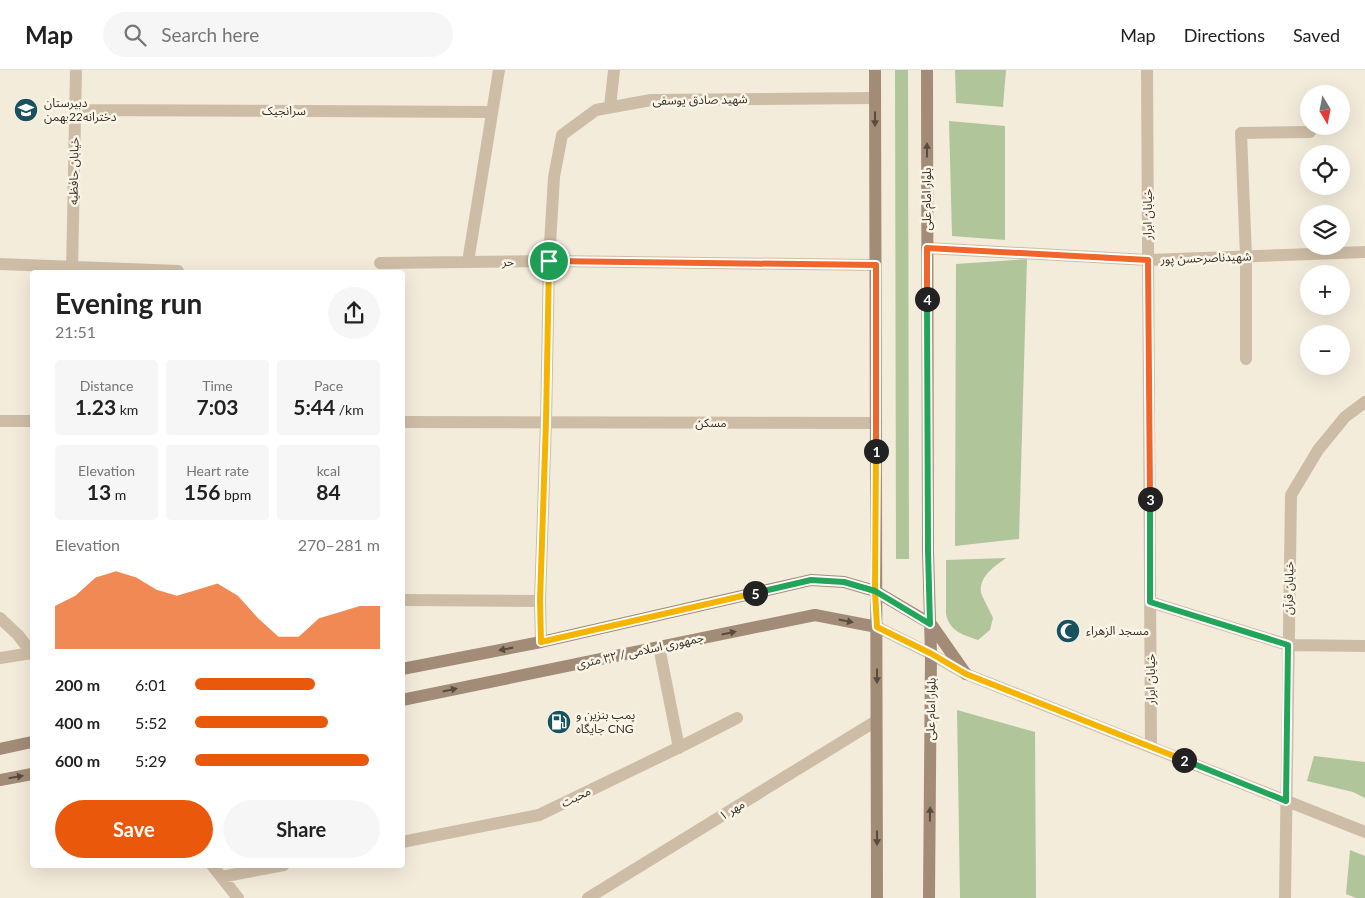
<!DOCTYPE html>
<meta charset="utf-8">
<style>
:root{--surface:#fff;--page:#f6f6f6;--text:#222;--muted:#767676;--line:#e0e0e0;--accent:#ea580c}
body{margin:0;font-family:Lato,"Noto Sans Arabic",sans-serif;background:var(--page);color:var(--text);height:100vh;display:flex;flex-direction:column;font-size:19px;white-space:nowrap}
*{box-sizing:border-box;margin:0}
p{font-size:16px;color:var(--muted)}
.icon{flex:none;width:28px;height:28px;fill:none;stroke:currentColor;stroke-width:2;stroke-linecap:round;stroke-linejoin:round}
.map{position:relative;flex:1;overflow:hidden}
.drawer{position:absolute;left:30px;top:200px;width:375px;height:598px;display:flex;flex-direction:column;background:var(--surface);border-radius:5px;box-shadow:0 5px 20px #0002}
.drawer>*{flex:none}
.needle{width:32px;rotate:170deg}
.tools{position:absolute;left:1300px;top:15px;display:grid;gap:10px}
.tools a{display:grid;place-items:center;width:50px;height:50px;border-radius:50%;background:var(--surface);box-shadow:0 5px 20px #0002;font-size:25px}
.pin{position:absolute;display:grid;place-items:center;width:42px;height:42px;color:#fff;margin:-21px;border:2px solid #fff;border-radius:50%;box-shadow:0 1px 5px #0007}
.km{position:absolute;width:25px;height:25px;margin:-12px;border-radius:50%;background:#222;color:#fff;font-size:14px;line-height:25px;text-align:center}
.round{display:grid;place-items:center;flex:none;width:52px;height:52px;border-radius:26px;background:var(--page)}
.headline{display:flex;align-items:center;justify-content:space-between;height:85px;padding:0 25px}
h1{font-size:28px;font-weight:700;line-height:38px}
.figures{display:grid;grid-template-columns:repeat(3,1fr);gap:8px;height:85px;padding:5px 25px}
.figures div{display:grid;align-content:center;border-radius:5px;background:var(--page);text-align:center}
.figures b{font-size:21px;font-weight:700}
.figures small{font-size:14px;font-weight:400}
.figures p{font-size:14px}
.chart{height:140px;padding:10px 25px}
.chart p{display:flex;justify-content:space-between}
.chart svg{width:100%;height:90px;margin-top:5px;fill:var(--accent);opacity:.7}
.action{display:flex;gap:10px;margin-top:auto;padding:10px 25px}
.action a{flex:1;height:58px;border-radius:30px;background:var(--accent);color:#fff;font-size:20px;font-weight:700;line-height:58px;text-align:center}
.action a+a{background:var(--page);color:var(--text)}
ul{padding:0 25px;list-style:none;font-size:16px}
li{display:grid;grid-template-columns:80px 60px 1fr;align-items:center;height:38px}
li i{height:12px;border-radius:6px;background:var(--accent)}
header{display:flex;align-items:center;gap:30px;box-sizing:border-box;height:70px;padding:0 25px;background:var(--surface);border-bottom:1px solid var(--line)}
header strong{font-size:24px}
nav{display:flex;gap:28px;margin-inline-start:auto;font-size:18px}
.search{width:350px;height:45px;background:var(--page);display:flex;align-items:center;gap:12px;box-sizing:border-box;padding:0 18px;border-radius:28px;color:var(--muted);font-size:19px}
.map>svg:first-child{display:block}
.green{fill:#b1c59a}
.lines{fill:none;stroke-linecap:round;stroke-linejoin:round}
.street{stroke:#cebda6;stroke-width:12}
.secondary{stroke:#a28c77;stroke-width:12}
.oneway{fill:#584b40}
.split-1-casing{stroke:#fff;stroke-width:10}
.split-2-casing{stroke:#fff;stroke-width:10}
.split-3-casing{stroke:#fff;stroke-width:10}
.split-4-casing{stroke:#fff;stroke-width:10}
.split-5-casing{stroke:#fff;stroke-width:10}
.split-6-casing{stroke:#fff;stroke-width:10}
.split-1{stroke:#f0652b;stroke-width:6}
.split-2{stroke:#f5b400;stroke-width:6}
.split-3{stroke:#22a559;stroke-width:6}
.split-4{stroke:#f0652b;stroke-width:6}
.split-5{stroke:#22a559;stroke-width:6}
.split-6{stroke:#f5b400;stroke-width:6}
.labels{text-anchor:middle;stroke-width:5;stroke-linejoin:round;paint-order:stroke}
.street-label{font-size:12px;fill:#392f28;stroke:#fbf5e8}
.poi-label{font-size:12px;fill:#392f28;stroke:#fbf5e8;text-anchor:start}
</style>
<header>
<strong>Map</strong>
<div class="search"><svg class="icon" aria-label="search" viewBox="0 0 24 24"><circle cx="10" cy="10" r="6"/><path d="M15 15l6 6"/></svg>Search here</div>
<nav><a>Map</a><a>Directions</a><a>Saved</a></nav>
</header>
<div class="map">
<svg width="1365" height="828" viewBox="0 0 1365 828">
<rect width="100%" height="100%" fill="#f4ecdb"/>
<path class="green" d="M895,0H908L909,489H896Z
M955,0H1006L1003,37L956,33Z
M949,51L1005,56V170L952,166Z
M1027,189L1019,469L955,476L956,194Z
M1006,488C994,497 979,506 981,523C982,526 991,543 993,548L990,560L978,570C962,564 950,562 946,544V490Z
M957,640L1035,662L1036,828H960Z
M1314,686L1365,692V728L1353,722L1307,711Z
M1350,780L1365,786V828H1356L1346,824Z"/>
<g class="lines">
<path class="street" d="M1147,0L1151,677
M610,37L614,0
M75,40L492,42
M927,178L1148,190L1365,182
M468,192L499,0
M380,193L549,191L875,195
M0,194L178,201
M72,202L76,0
M1246,289V187L1241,63L1310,62
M0,351H32
M402,352L876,353
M402,530L540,531
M1150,532L1288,575L1365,576
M0,548L18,565L32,583
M877,557L931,584L966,604L1365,762
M541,572L540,531L546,352L549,191L554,107L562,65L596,40L651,30L875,28
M659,577L679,678
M0,588L32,583
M402,772L539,745L688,673L737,648
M212,795L238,828
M221,807L284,795
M588,828L876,651
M1285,828L1291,425L1318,380L1345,347L1365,332"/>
<path class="secondary" d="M875,0L877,828
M927,0L928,481L931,584L929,828
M402,599L541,572L811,510L844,512L875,521L931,554L966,604
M402,630L815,545L877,557
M0,679L32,672
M0,710L32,704"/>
</g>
<defs><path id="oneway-solid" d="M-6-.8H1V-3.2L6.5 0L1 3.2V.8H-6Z" transform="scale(1.25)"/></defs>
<g class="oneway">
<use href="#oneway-solid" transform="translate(875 49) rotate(90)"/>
<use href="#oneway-solid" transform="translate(927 80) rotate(-90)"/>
<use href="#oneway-solid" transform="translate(846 551) rotate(11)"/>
<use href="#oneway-solid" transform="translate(729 563) rotate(-12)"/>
<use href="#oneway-solid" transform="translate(506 579) rotate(169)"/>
<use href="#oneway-solid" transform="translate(877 606) rotate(90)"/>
<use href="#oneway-solid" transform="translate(450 620) rotate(-12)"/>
<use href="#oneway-solid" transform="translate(16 707) rotate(-10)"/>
<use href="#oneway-solid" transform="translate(930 744) rotate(-89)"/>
<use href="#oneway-solid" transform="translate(877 768) rotate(90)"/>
</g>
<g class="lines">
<g class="split-1-casing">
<path id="split-1" d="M549,191L876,195V381"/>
</g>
<g class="split-2-casing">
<path id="split-2" d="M876,381L875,521L877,557L932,584L966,604L1184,690"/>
</g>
<g class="split-3-casing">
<path id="split-3" d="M1150,429V532L1288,575L1286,731L1184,690"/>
</g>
<g class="split-4-casing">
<path id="split-4" d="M927,229V178L1148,190L1150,429"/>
</g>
<g class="split-5-casing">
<path id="split-5" d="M755,523L811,510L844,512L875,521L930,554L928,481L927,229"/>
</g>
<g class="split-6-casing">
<path id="split-6" d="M549,191L546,352L540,531L541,572L755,523"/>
</g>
<use href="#split-1" class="split-1"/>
<use href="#split-2" class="split-2"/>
<use href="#split-3" class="split-3"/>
<use href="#split-4" class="split-4"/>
<use href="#split-5" class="split-5"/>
<use href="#split-6" class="split-6"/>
</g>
<defs>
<g id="school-disc" transform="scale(1.25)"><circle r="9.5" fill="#19525f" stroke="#fbf5e8"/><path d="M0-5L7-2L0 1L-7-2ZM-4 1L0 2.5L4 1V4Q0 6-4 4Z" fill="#fff"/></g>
<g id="mosque-disc" transform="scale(1.25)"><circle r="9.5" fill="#19525f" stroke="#fbf5e8"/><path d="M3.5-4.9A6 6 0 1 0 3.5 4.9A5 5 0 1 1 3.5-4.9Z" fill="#fff"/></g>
<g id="fuel-disc" transform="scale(1.25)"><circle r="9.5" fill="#19525f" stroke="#fbf5e8"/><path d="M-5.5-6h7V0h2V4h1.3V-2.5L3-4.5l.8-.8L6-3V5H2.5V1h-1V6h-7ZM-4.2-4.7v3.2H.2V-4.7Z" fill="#fff"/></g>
</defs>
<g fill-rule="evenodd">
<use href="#school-disc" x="26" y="40"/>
<use href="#mosque-disc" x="1068" y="561"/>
<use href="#fuel-disc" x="559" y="652"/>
</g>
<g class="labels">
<g class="street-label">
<text transform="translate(700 30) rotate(-1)" y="4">شهید صادق یوسفی</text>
<text x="284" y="45">سرانجیک</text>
<text transform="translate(74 101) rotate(-89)" y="4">خیابان حافظیه</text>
<text transform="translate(927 129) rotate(-90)" y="4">بلوار امام علی</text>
<text transform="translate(1148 144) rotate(-90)" y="4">خیابان ابرار</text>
<text transform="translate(1206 188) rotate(-2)" y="4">شهیدناصرحسن پور</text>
<text transform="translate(508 192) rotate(-1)" y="4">حر</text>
<text x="711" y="357">مسکن</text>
<text transform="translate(1289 518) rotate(-89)" y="4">خیابان قرآن</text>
<text transform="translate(640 581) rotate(-12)" y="4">جمهوری اسلامی / ۳۲ متری</text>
<text transform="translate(1151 609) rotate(-90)" y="4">خیابان ابرار</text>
<text transform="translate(931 639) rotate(-89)" y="4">بلوار امام علی</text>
<text transform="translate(576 727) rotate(-26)" y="4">محبت</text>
<text transform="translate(732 740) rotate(-31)" y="4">مهر ۱</text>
</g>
<g class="poi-label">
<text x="44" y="37">دبیرستان<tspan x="44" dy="14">دخترانه22بهمن</tspan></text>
<text x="1086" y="565">مسجد الزهراء</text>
<text x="576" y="649">پمپ بنزین و<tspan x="576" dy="14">جایگاه CNG</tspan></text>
</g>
</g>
</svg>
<div class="tools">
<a><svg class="needle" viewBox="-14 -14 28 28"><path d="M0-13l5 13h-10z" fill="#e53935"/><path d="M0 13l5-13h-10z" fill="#767676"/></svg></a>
<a><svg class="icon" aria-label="locate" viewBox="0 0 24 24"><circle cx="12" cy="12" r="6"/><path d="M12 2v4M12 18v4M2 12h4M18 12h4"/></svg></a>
<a><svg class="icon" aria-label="layers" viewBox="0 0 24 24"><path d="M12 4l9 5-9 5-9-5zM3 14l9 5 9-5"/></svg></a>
<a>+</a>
<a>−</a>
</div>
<div class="pin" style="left:549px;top:191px;background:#1e9e55"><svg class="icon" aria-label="arrive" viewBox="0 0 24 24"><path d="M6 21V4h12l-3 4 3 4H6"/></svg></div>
<b class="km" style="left:876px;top:381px">1</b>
<b class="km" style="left:1184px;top:690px">2</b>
<b class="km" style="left:1150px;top:429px">3</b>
<b class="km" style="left:927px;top:229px">4</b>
<b class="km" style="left:755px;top:523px">5</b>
<section class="drawer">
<div class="headline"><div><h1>Evening run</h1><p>21:51</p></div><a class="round"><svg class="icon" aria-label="share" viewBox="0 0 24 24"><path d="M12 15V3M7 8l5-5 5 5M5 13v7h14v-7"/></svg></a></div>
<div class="figures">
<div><p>Distance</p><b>1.23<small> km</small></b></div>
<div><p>Time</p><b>7:03</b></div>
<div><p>Pace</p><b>5:44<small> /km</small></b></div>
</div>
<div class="figures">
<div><p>Elevation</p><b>13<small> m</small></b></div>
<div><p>Heart rate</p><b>156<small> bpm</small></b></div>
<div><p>kcal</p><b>84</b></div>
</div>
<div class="chart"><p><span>Elevation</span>270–281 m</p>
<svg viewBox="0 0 160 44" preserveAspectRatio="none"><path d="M0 44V23L10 18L20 9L30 6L40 9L50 15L60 18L70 15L80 12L90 18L100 29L110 38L120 38L130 29L140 26L150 23L160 23V44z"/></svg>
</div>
<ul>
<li><b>200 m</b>6:01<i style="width:65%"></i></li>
<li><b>400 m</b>5:52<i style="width:72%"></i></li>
<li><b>600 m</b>5:29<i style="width:94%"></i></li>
</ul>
<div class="action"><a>Save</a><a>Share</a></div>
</section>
</div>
